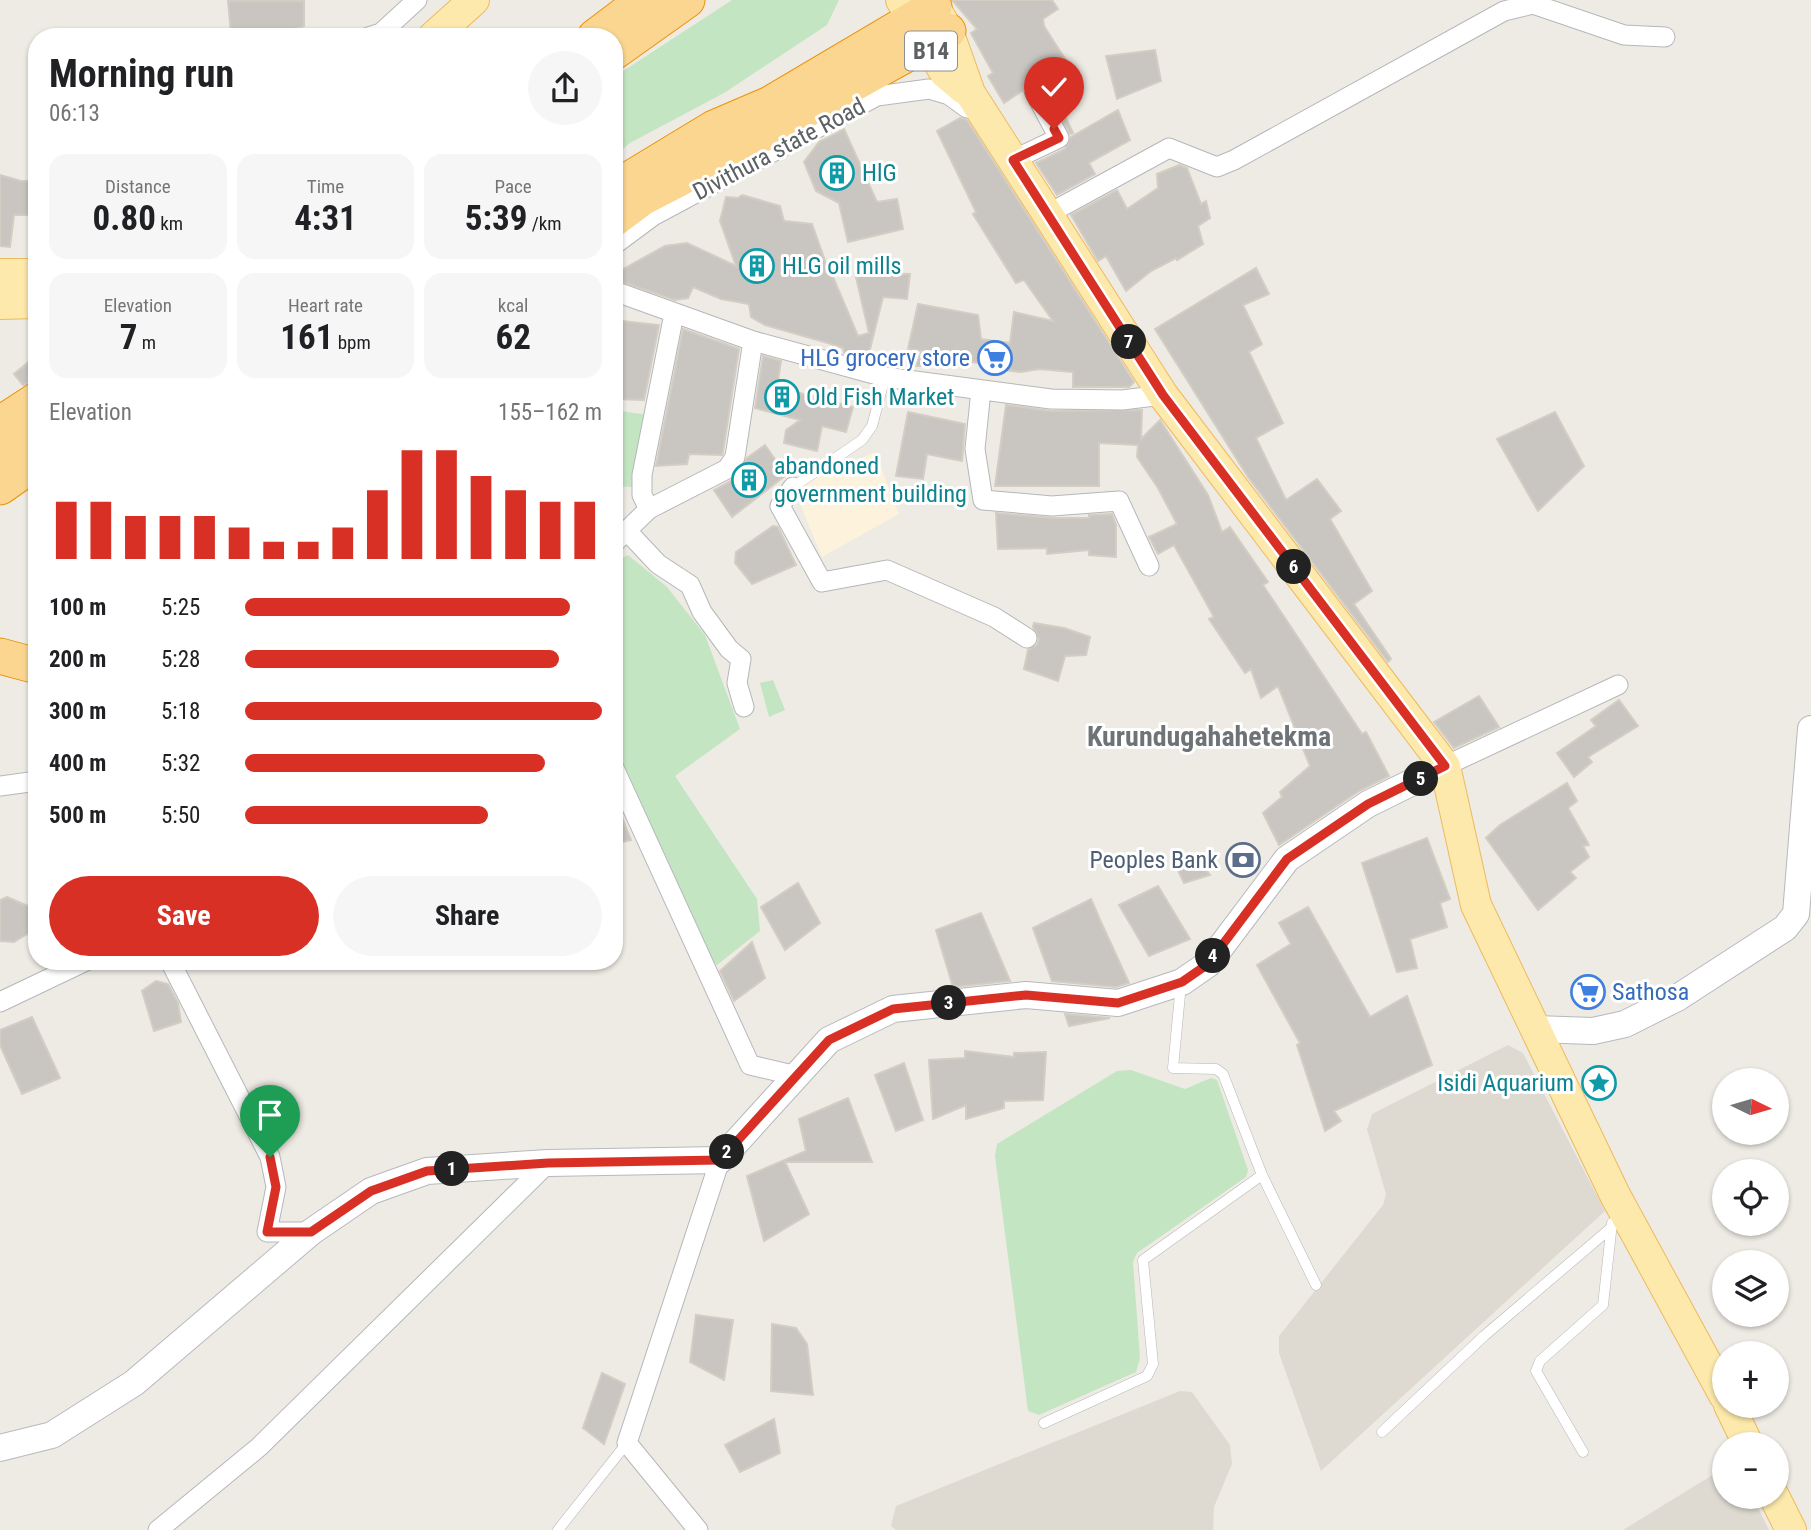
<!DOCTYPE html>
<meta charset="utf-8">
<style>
:root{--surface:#fff;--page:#f6f6f6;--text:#202124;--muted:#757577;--accent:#d93025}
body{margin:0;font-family:"Roboto Condensed",sans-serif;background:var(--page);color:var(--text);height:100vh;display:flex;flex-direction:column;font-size:26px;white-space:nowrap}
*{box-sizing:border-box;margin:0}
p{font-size:23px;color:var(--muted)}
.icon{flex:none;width:38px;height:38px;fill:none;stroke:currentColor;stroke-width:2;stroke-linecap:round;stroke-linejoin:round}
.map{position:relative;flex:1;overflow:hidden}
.side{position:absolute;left:28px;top:28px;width:595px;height:942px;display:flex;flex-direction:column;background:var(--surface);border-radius:28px;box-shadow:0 2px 5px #0004}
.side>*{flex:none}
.needle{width:46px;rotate:95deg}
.controls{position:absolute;left:1712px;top:1068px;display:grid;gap:14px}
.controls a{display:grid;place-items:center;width:77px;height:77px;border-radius:50%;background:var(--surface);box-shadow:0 2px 5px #0004;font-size:35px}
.pin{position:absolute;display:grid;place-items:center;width:60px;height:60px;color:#fff;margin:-72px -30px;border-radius:50% 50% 50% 0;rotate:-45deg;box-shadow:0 0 7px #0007}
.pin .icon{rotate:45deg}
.km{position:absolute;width:35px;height:35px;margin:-18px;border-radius:50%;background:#222;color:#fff;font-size:19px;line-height:35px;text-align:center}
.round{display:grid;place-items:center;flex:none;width:74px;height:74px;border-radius:37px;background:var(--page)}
.summary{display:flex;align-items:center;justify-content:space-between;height:119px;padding:0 21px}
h1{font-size:38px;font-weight:700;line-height:52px}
.stats{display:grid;grid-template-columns:repeat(3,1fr);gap:10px;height:119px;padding:7px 21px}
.stats div{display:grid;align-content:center;border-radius:18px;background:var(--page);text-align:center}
.stats b{font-size:35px;font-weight:700}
.stats small{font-size:19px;font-weight:400}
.stats p{font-size:19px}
.chart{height:196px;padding:14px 21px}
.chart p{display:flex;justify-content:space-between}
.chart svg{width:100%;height:126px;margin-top:7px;stroke:var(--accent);stroke-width:6}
.action{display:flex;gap:14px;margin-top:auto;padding:14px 21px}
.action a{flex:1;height:80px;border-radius:42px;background:var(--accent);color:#fff;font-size:28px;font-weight:700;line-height:80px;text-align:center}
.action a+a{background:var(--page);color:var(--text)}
ul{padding:0 21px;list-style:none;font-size:23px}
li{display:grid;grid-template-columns:112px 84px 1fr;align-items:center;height:52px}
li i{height:18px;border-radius:9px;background:var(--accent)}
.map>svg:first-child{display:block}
.commercial{fill:#fdf2db}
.education{fill:#dedad2}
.green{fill:#c4e5c2}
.building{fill:#c9c6c1;stroke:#d3cdc3;stroke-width:2}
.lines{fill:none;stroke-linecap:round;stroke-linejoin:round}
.lane-casing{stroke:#b5b7bb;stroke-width:11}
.street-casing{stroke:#b5b7bb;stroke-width:21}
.secondary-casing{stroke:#b6b9be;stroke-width:28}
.primary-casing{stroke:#edba5e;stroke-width:32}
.highway-casing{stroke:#ec9207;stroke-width:37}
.lane{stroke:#fff;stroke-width:10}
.street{stroke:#fff;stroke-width:19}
.secondary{stroke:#fff;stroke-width:26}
.primary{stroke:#fde9ab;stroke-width:30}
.highway{stroke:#fad690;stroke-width:35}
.route-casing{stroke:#fff;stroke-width:14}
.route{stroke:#d93025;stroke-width:9}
.labels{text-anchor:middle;stroke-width:6;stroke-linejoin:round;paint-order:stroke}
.shield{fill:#fff;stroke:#8d9092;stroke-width:2}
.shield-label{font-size:23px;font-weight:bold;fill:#5c6164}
.street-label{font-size:24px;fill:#5c6164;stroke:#fff}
.culture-label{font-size:24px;fill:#0d838f;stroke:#fff;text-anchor:start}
.shop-label{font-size:24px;fill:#366cbe;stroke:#fff;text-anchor:end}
.service-label{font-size:24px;fill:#4e5e75;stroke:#fff;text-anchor:end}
.quarter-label{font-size:28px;font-weight:bold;fill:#6d7376;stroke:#fff}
</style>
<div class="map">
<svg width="1811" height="1530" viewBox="0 0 1811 1530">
<rect width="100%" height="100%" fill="#eeebe4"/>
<path class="commercial" d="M875,452L899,514L822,557L793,487Z"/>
<path class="education" d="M1508,1045L1523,1053L1605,1211L1321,1471L1279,1353V1336L1383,1205L1386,1194L1367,1129L1372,1114Z
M1180,1391L1192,1392L1230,1445L1232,1464L1214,1507L1213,1530H896L891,1526L896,1506Z
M1724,1468V1496H1752L1769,1530H1623Z"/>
<path class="green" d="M732,0H839L827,25L724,93L630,143L614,157V77Z
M614,410L648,415L633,487L614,486Z
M628,555L667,587L705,635L740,729L675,776L757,899L760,931L717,965L711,960L614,753V562Z
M773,680L785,710L769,717L760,683Z
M1131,1070L1185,1089L1211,1078L1217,1080L1248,1170L1246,1177L1137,1253L1133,1262L1140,1358L1136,1372L1039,1415L1028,1411L995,1156L997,1144L1117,1071Z"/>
<path class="building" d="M952,0H1052L1058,9L1043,19L1044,26L1067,62L1046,76L1073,133L1070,134L1040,80L1028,81L1022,91L1004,103L988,76L993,73L971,33L977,29Z
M228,1H304V26L291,30L290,37H246L231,33Z
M1155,50L1161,81L1117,99L1106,56Z
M1118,110L1130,140L1089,163L1095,174L1057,195L1036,163L1065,149L1071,137Z
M960,118L967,120L1134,382L1129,387H1073V372L1039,369L1021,372L981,367V363L935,359V366H915L922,351L908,349L918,304L978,315L981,339L1010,343L1014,312L1053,321L1024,280L1016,283L973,214L976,212L937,131Z
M844,129L877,202L897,199L903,229L848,242L839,203L816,191L804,162L819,142Z
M1179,165L1187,168L1201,204L1206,201L1210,218L1198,226L1203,244L1177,260L1176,258L1151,271L1126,291L1106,256L1098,261L1071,215L1117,190L1127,209L1158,188L1157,174Z
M0,175L21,181H37V215H14L10,247L0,246Z
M742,195L780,206L784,221L812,224L829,272H831L858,336L869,333L855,273L910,274L907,299L883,297L868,357L844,353L843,348L828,343L765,325L751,317L749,304L721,299L693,287L688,298L675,300L614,279V274L665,246L687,243L736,266L720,221L726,197L738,198Z
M1256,268L1269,294L1243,305L1262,344L1249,352L1283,423L1256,438L1286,500L1317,479L1341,511L1330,519L1372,591L1354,604L1391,659L1388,662L1248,477L1155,329Z
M614,320L659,325L644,400L614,399Z
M683,329L739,349L723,452L722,455L689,454L687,464L656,466Z
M37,355V380L23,385L14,374Z
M763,356L781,361L777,387L853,407L846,432L822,426L817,451L784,443L786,430L800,420L755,408Z
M1006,405L1051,411L1142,410L1141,439L1160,420L1208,495L1222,532L1230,527L1268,582L1263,585L1362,734L1366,732L1389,776L1359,791L1279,845L1263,813L1282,797L1280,792L1310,766L1278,686L1261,698L1251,669L1245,673L1209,619L1214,617L1174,545L1158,554L1149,537L1177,524L1158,488L1137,457L1138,445L1099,443V486H995Z
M908,412L965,424L962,461L927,454L923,479L896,476Z
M1555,412L1584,466L1538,511L1497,439Z
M765,445L786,475L732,517L714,490L733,480L747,458Z
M996,513L1053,518H1089V515L1112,514L1116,525V557L1089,555V550L1047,554V548L998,549Z
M773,526L778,527L796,565L752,584L735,563L736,552Z
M1034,623L1064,628L1090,637L1086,655L1065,656L1058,681L1024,669L1028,650L1037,645L1039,639L1033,627Z
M1479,696L1499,727L1454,748L1434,722Z
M1619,700L1638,726L1588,757L1592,762L1574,777L1557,753L1596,726L1591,720Z
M1567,783L1577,801L1568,808L1589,845L1583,846L1589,857L1570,872L1576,878L1538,910L1486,838L1500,825Z
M614,798L631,840L614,844Z
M1427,838L1450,899L1440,903L1447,927L1410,939L1417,968L1397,972L1362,863Z
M1195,855L1210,875L1184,883L1174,862Z
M798,883L820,923L785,950L761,907Z
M1158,886L1190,939L1149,956L1119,905Z
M7,897L37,910V928L14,942L0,941V900Z
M1091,899L1101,922L1129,983L1116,987L1052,981L1033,928Z
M1308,907L1370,1017L1407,996L1432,1065L1334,1111L1341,1121L1325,1131L1297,1045L1300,1043L1257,965L1291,944L1279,923Z
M981,913L1010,981L953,987L936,930Z
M752,942L765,978L734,1001L720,971Z
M156,981L168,984L178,1003L181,1022L154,1031L142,991Z
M1065,1014L1110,1018L1069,1026Z
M32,1017L60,1078L22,1094L0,1045V1030Z
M965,1051L1014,1057V1053L1046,1052L1043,1100L1004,1101V1108L966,1119V1105L933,1119L929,1060L965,1058Z
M904,1063L923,1120L896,1131L875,1075Z
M848,1098L872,1162H785L809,1214L764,1241L747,1176L806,1151L799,1119Z
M696,1315L733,1320L724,1380L690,1362Z
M772,1324L796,1328L807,1344L813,1395L771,1391Z
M602,1373L625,1384L604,1444L583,1428Z
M774,1419L780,1453L740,1472L725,1445Z"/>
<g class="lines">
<g class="lane-casing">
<path id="lane" d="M793,487L862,440L872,426L885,377
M1181,984L1173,1068L1216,1069L1223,1074L1262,1175L1316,1285
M1044,1423L1147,1376L1153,1364L1143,1260L1262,1175
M1382,1432L1484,1336L1612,1227
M1583,1452L1536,1371L1540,1361L1603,1305L1612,1223
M558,1530L627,1443"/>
</g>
<g class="street-casing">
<path id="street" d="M368,37L381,33L417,0
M1013,160L1059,138L1034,91
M1048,214L1169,148L1217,167L1234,160L1504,11L1533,4L1624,35L1665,37
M614,245L653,216L877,96L929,89L949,95L967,108
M614,291L753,341L885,377L1051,399L1122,400L1163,395
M981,390L975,449L983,500L1052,506L1119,501L1149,566
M793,487L780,506L822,582L887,570L994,617L1027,638
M649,509L642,495V475L674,314
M627,531L658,564L690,585L702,612L729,649L741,659L737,683L744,707
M614,543L649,509L727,469L735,457L753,341
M1445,766L1618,685
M614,768L750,1065L797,1076
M0,786L37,781
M170,961L270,1157L276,1187L267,1232H311
M0,1002L86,961
M158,1530L259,1447L548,1163
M698,1530L627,1443L720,1160"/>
</g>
<g class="secondary-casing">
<path id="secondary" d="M1535,1029L1593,1031L1625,1024L1677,998L1785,928L1796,914L1811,729
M0,1448L52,1435L134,1383L311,1232L371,1191L427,1171L548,1163L720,1160L829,1040L893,1009L1026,995L1118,1003L1182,982L1208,964L1287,859L1368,804L1445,766"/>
</g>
<g class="primary-casing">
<path id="primary" d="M901,0L945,73L964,89
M938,13L948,31L970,93L1163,395L1445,766L1476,905L1615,1195L1724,1395
M433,37L474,0
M0,274H37
M0,304L37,303
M1729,1405L1748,1444
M1774,1496L1791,1530"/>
</g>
<g class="highway-casing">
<path id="highway" d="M595,37L644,0
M614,52L687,0
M620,185L714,128L770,104L934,7
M614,219L642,198L727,154L948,31
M0,424L37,400
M0,456L37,431
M0,487L37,461
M0,656L37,666"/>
</g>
<use href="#lane" class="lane"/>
<use href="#street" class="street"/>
<use href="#secondary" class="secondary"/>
<use href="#primary" class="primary"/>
<use href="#highway" class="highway"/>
</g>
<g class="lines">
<g class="route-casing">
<path id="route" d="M270,1157L276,1187L267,1232H311L371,1191L427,1171L548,1163L720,1160L829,1040L893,1009L1026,995L1118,1003L1182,982L1208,964L1287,859L1368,804L1445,766L1163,395L1013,160L1059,138L1054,129"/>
</g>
<use href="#route" class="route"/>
</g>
<defs>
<g id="building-ring" transform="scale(1.75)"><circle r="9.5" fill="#fff" stroke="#0f9aa8" stroke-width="1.5"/><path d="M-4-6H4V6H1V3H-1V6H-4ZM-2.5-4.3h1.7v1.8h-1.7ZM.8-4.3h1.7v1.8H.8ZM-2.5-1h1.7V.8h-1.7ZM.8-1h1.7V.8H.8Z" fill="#0f9aa8"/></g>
<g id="supermarket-ring" transform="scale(1.75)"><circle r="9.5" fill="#fff" stroke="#3f7fe0" stroke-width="1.5"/><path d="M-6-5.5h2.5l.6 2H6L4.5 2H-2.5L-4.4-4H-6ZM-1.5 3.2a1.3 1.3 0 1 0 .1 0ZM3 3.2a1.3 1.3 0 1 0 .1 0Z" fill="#3f7fe0"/></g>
<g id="bank-ring" transform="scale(1.75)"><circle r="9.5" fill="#fff" stroke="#5c6f8a" stroke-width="1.5"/><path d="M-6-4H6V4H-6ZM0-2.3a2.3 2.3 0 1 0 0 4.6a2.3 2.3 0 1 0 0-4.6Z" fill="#5c6f8a"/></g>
<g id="sight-ring" transform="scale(1.75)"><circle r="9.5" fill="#fff" stroke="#0f9aa8" stroke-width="1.5"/><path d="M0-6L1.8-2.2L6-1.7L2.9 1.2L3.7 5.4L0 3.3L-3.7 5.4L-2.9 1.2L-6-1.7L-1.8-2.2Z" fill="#0f9aa8"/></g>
</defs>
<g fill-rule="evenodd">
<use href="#building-ring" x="837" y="173"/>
<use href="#building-ring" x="757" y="266"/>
<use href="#supermarket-ring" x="995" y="358"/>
<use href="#building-ring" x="782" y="397"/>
<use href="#building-ring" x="749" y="480"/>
<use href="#bank-ring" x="1243" y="860"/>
<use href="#supermarket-ring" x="1588" y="992"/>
<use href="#sight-ring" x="1599" y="1083"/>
</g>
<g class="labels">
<rect class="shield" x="905" y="31.5" width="52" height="39" rx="5"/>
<g class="shield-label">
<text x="931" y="59">B14</text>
</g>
<g class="street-label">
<text transform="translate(779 149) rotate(-28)" y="8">Divithura state Road</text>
</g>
<g class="culture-label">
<text x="862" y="181">HlG</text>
<text x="782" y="274">HLG oil mills</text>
<text x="806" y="405">Old Fish Market</text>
<text x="774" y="474">abandoned<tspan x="774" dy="28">government building</tspan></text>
<text x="1574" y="1091" text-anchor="end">Isidi Aquarium</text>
</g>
<g class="shop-label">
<text x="970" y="366">HLG grocery store</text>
<text x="1612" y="1000" text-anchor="start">Sathosa</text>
</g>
<g class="service-label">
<text x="1218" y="868">Peoples Bank</text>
</g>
<g class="quarter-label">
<text x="1209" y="746">Kurundugahahetekma</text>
</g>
</g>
</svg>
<div class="controls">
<a><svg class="needle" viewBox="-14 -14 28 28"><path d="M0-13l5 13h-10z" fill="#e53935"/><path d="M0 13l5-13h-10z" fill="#757577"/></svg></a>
<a><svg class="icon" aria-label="locate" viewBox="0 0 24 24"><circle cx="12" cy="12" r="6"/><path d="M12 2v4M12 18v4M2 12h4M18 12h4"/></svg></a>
<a><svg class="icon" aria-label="layers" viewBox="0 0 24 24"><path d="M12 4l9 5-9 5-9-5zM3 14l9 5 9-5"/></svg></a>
<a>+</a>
<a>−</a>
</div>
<div class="pin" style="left:270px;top:1157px;background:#1e9e55"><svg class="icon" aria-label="arrive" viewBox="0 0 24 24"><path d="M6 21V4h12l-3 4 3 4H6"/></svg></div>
<div class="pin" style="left:1054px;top:129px;background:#d93025"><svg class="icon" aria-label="check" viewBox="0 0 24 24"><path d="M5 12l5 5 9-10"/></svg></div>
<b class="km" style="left:452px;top:1169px">1</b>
<b class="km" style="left:727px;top:1152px">2</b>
<b class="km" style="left:949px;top:1003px">3</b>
<b class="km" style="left:1213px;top:956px">4</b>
<b class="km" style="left:1421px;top:779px">5</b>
<b class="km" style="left:1294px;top:567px">6</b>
<b class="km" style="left:1129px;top:342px">7</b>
<section class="side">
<div class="summary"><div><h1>Morning run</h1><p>06:13</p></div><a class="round"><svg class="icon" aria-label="share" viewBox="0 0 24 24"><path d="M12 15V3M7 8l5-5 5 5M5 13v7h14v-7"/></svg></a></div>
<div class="stats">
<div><p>Distance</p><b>0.80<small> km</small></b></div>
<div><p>Time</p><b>4:31</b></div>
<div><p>Pace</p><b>5:39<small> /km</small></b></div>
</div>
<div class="stats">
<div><p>Elevation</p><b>7<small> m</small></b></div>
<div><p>Heart rate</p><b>161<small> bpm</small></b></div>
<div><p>kcal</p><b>62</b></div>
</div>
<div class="chart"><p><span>Elevation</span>155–162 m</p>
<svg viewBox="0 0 160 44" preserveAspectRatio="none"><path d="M5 44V24M15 44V24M25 44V29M35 44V29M45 44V29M55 44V33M65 44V38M75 44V38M85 44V33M95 44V20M105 44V6M115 44V6M125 44V15M135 44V20M145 44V24M155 44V24"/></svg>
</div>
<ul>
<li><b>100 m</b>5:25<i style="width:91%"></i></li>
<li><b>200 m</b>5:28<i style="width:88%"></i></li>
<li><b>300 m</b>5:18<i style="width:100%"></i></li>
<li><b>400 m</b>5:32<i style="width:84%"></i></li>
<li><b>500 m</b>5:50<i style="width:68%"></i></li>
</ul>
<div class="action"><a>Save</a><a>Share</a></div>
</section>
</div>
